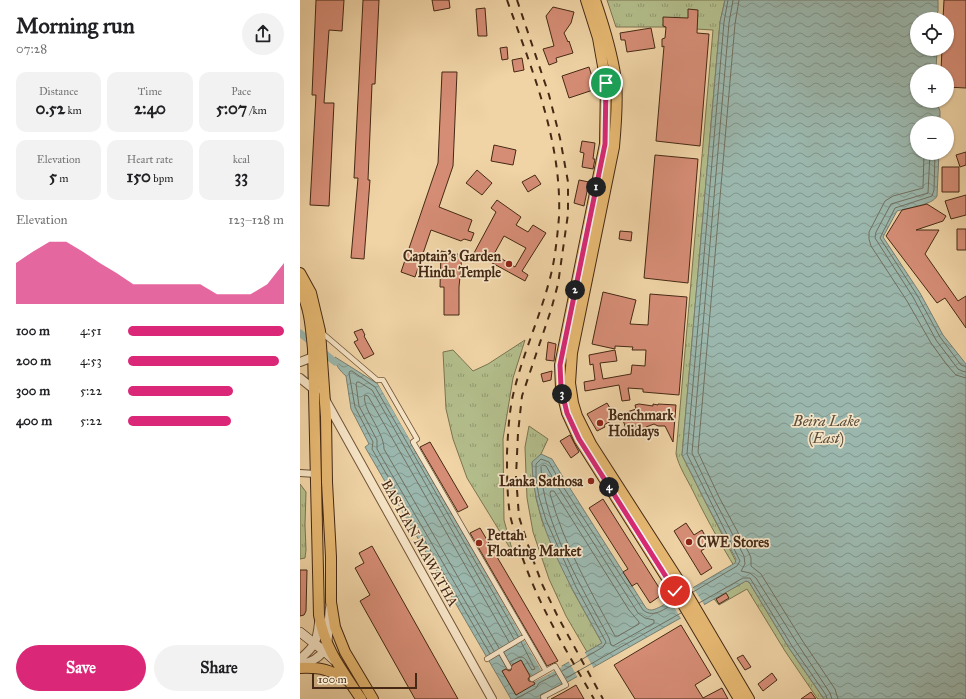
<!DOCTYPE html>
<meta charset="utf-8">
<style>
:root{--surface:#fff;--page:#f2f2f2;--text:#202124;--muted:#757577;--accent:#db2777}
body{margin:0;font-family:"IM FELL Great Primer",serif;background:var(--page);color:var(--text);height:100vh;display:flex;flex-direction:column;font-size:15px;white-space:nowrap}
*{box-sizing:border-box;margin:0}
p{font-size:13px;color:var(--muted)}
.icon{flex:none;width:22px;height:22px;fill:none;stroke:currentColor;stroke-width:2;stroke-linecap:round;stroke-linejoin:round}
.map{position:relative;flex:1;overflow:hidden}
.drawer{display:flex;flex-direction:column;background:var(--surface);width:300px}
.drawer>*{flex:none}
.controls{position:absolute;left:610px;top:12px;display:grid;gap:8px}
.controls a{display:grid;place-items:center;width:44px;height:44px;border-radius:50%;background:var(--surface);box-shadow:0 1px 3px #0004;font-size:20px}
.scale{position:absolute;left:12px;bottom:10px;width:105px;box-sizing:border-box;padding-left:4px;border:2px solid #452914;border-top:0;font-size:11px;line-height:14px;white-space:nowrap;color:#452914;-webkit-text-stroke:3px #f5e3c5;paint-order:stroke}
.pin{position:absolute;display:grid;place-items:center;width:34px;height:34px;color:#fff;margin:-17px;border:2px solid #fff;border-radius:50%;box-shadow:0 1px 4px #0007}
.km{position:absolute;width:20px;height:20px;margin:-10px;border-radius:50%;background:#222;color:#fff;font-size:11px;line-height:20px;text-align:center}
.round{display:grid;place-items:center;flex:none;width:42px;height:42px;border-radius:21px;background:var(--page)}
.headline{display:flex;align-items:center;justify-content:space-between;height:68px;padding:0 16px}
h1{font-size:22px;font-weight:800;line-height:30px}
.stats{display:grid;grid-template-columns:repeat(3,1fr);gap:6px;height:68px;padding:4px 16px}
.stats div{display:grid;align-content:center;border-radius:10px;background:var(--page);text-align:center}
.stats b{font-size:17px;font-weight:800}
.stats small{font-size:11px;font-weight:400}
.stats p{font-size:11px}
.chart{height:112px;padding:8px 16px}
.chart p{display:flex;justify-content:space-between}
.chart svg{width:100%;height:72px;margin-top:4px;fill:var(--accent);opacity:.7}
.primary-button{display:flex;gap:8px;margin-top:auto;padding:8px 16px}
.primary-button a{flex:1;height:46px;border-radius:24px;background:var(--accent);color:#fff;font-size:16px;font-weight:800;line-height:46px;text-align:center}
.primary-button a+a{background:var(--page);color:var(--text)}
ul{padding:0 16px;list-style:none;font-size:13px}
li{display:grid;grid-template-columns:64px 48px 1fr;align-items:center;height:30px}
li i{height:10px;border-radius:5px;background:var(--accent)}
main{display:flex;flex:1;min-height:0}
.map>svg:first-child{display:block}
.grass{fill:url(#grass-tufts);stroke:#7c7450}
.water{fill:url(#water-waves);stroke:#797e70}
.pier{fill:#f0d4a6}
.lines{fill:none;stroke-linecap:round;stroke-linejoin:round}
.shore{stroke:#707060;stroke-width:1}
.canal{stroke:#9bb7ad;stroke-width:7}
.building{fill:#d68d76;stroke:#452914;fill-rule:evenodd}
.pedestrian-casing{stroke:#705438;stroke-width:6}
.minor-casing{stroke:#705438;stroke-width:8}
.tertiary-casing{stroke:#705438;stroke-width:10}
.secondary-casing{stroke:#452914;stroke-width:10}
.primary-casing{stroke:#452914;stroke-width:12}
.trunk-casing{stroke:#452914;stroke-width:12}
.pedestrian{stroke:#f5e3c5;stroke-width:4.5}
.minor{stroke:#f5e3c5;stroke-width:6}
.tertiary{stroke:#f5e3c5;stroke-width:8}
.secondary{stroke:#f5e3c5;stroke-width:9}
.primary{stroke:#e8ba73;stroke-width:10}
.trunk{stroke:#e8ba73;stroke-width:10}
.rail{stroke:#452914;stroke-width:2;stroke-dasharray:7 7;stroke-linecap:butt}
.route-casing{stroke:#fff;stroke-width:8}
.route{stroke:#db2777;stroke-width:5}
.poi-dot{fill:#8f2418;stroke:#f5e3c5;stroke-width:1.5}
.labels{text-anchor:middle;stroke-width:3.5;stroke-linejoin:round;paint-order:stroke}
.poi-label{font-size:14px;font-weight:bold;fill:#452914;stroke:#f5e3c5;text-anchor:start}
.street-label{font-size:14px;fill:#452914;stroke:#f5e3c5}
.water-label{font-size:15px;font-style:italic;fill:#5a4c3a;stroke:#f5e3c5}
</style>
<main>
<section class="drawer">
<div class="headline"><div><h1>Morning run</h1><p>07:28</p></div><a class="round"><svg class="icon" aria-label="share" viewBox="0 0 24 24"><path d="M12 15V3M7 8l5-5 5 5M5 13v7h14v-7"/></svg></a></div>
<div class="stats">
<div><p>Distance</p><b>0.52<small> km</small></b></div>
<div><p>Time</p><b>2:40</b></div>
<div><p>Pace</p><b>5:07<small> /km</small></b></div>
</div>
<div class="stats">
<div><p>Elevation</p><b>5<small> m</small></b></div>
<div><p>Heart rate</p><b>150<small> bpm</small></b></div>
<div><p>kcal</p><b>33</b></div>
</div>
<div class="chart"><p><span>Elevation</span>123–128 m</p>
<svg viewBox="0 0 160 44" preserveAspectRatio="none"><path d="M0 44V19L10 12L20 6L30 6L40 12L50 19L60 25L70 32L80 32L90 32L100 32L110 32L120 38L130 38L140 38L150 32L160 19V44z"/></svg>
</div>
<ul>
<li><b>100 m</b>4:51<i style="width:100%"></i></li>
<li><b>200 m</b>4:53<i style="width:97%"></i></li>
<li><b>300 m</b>5:22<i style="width:67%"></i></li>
<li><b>400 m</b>5:22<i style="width:66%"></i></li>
</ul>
<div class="primary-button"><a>Save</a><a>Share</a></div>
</section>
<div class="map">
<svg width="666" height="699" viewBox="0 0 666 699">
<defs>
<pattern id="grass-tufts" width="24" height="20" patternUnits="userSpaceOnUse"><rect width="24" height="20" fill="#b3be8c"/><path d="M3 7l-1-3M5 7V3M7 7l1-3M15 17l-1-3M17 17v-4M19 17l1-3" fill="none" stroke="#939a71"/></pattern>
<pattern id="water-waves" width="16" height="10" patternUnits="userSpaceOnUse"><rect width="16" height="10" fill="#9bb7ad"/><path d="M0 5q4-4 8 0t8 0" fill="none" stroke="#80958c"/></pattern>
</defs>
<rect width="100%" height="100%" fill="#f0d4a6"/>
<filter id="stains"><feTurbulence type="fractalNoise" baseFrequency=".005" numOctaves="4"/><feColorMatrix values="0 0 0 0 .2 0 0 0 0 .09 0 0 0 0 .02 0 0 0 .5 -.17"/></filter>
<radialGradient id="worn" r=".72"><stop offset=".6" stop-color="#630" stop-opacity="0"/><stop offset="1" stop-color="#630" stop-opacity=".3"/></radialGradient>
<path class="grass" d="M307,0H425L420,22L382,455L406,503L446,581L449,582L489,648L524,699H518L517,698L485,651L447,589L419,605L414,599L444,582C425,552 408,522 393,491C387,479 379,467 376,454L413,30L362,27H316Z
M225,340L213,378L203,439L204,520L213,553L167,478L153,439L146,409L143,352L153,350L173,371L188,364Z
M229,426L248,439L241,454L232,463L236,498L242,521L272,589L302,643L287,652L266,616L249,579L233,532L227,498L226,474L225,447Z
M0,484L6,492L5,525L6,550L5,558L0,559Z"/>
<path class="water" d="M425,0H638V11L635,19H617V49H637L636,71H617V101H636L640,111V123H617V153H639L637,196C633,205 607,208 597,211L583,237L620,293L643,335L666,364V699H524L489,648L449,582L446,581L241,697L242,699H211L65,447L69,444L51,409L46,376C40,371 35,365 35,357L78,384L242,670L231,677L221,660L202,671L216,695L234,682L302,643C272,588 233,526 232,462L241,454L252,459L266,482L346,608C351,612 355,609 360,607L435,563L436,559L406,503L382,455L420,22Z"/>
<path class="pier" d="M80,382L244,671L230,679L220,663L205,672L217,692L233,680L261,665L262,667L234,682L235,684L216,695L202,671L221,660L231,677L241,670L78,384Z
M392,586L405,606L382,620L369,599Z
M284,651L294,669L278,678L268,660Z"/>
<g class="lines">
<path class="shore" d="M433,0L429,23L392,453L414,499L444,556L445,564L441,571L450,573L456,578L497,643L530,693L532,699
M439,0L435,24L398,452L419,497L449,553L451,558V566L461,574L502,640L535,689L538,699
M624,153L623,188L593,196L585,201L569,232V239L571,246L607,301L631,343L647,365L656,375L666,378
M630,153L628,193L591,204L576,232L575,238L613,297L636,340L658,369L662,371L666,372
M635,153L634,190L632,196L595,208L580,238L617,295L640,337L661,365L666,367
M243,465L246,466L258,487L338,613L345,618L354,620V623L313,646L311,645L309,638C283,589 242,523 241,467Z
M251,491H254L329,610L339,622V624L318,636H315C290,590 264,545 250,494Z
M393,592L437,566L440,561L387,454L424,22L428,0
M399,603L443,578H450L492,646L526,695L527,699
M199,648L84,449C84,431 61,408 65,395L68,396L209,642
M194,651L77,449V440L59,406L56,384L57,382H59L72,390L214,639
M190,654L72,449L73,442L55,407L49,373L50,371H52L75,387L218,636
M210,662C225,653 224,657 232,670L235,669L221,642
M262,671L303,647L306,642L276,587L246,520L239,497L236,479V464L241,459L249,462L262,485L343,610C354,619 365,608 375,603
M266,678L381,613
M215,699L236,688L239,683L256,674"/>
<path class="canal" d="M0,333L35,362"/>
</g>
<path class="building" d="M16,0H44L42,31L29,30L24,103H34L29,206L10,205L16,95H12Z
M63,0H79L75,84H72L68,180H70L64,259L51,258L58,178H54Z
M132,0H149L150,8L134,11Z
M644,0H666V88L647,87V71H641L642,49H647V19H643Z
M253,7L274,12L271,23L264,33L268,42L269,41L273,53L256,58L257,62L249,65L243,49L254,46L246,16Z
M185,8L187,36H178L176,9Z
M388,9L398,10L397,33L409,34L400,146L356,141L364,46L362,47V39L365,38L366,27L363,26V17L388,18Z
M351,28L355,48L327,52L325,40H321L320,33Z
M207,47L208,59L202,60L200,48Z
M222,58L224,70L214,72L212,60Z
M289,67L296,89L269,98L262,76Z
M142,72H157L153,166L139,207L172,220L168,231L174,233L171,241L164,239L161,241L131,230L115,277L101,272L138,163Z
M282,141L295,143L293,159H295L293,169L282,167L284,153L280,152Z
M194,145L216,150L213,165L191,161Z
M666,152V165L660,167L656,155Z
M355,155L398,159L388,283L344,278Z
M642,167H659V192H642Z
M177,170L192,183L182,195L166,183Z
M235,175L241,184L228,192L222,182Z
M279,180L289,182L284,206L274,203Z
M666,195V215L651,219L645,201Z
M197,200L221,217L216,225L228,232L233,225L246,233L222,271L228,275L225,281L174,253L196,212L191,208ZM204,236L226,248L215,267L194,254Z
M627,204L646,216L643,221L616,230H639L625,254L658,301L666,296V328L645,298L637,303L586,236L602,210Z
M657,229H666V250H657Z
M320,231L332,232L331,241L319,239Z
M141,251L162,255L159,287V315H144V287H140Z
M303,292L336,300L330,324L348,325L350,294L387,297L379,395L343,392V389L328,388L330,400L322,401L319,385L285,391L284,382L295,380L293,364L290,365L289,355L315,350L317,361L300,363L303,379L331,374L332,365L345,366L346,350H332L333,347L315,346V349L292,344Z
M62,329L65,335L64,336L74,354L64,359L54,342L58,340L54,332Z
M248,342L256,344L254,361L246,360Z
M252,371L251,380L243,382L241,374Z
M307,403L316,418L304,425L305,427L297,431L287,414Z
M339,404L353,406V404L358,405V404L376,405L373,442L365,426H358L354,424L346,427V429L328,435L321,414L336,409L335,405Z
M270,435L279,452L271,458L260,441Z
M130,442L168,507L158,512L120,447Z
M303,499L363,594L350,603L337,583L332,586L323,572L328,569L289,508Z
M386,523L394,535L402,530L410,545L401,551L412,568L401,575L374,531Z
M180,528L220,596L258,661L247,666L170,533Z
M72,546L158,699H115L60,601L70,595L55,568L64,563L59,553Z
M0,570H7L6,611L4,615L0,616Z
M426,593L429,598L419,604L416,599Z
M381,625L411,675L395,685L403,698L422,688L428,699H335L314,665Z
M443,655L451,667L445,670L437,658Z
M221,660L230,676L228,679L229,681L234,682L235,684L216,695L202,671L206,669L209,671L211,670L212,665Z
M472,673L477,680L463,691L458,684Z
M276,685L284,699H251L264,692Z
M511,692L516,699H501Z"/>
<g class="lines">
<g class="pedestrian-casing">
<path id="pedestrian" d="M21,332L77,380H83L117,439L113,442L246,671L255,666L266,685L243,697L245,699
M200,651L209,667
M187,659L222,638
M232,679L246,671"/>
</g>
<g class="minor-casing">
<path id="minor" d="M0,473L16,474"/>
</g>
<g class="tertiary-casing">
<path id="tertiary" d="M0,362L13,357
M0,378L16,391
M26,401L192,699
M0,659C15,646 17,642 19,623
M0,665C35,656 26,637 30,608"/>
</g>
<g class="secondary-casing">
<path id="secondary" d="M0,632L24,651L34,660"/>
</g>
<g class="primary-casing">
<path id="primary" d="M286,0L298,38L306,83L305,144L260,365L261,388L267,413L279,439L375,591L439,699
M295,0C304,26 312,52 316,80C318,102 316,125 314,147L272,353L270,383L273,403L277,416L291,444L383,587L449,699"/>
</g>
<g class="trunk-casing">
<path id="trunk" d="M0,273L11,293L20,331L26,417L27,482L31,557V602L35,627L45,652L73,699
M0,289C10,308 11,329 13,349L19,615C25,650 42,670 61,699
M0,668C21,667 30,670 47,680"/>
</g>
<use href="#pedestrian" class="pedestrian"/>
<use href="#minor" class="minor"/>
<use href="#tertiary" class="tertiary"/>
<use href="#secondary" class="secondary"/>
<use href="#primary" class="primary"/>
<use href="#trunk" class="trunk"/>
<path class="rail" d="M207,0C232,70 262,141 259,217C257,239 255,261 249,282C239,319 223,354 214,391C209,411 208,433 207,453C207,474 207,495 210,515C212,524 215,532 217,540C233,597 265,648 294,699
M217,0L249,95L260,138L268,182V214L258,284L251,310L222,396L218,433L216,476L219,517L231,554L242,584L258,617L303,699"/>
</g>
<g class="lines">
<g class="route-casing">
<path id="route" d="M306,83L305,144L260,365L261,388L267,413L279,439L375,591"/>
</g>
<use href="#route" class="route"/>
</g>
<g class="poi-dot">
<circle cx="209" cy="264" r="4"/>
<circle cx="300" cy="423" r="4"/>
<circle cx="291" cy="481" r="4"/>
<circle cx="389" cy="542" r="4"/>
<circle cx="179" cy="543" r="4"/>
</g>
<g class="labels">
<g class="poi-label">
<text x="201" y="261" text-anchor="end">Captain's Garden<tspan x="201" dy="16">Hindu Temple</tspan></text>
<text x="308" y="420">Benchmark<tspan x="308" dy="16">Holidays</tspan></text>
<text x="283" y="486" text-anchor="end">Lanka Sathosa</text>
<text x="187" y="540">Pettah<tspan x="187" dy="16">Floating Market</tspan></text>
<text x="397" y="547">CWE Stores</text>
</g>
<g class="street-label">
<text transform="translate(120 543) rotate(61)" y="5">BASTIAN MAWATHA</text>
</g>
<g class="water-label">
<text x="526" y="426">Beira Lake<tspan x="526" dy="17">(East)</tspan></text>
</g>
</g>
<rect width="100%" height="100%" filter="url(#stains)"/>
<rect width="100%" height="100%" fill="url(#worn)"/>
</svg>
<div class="controls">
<a><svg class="icon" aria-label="locate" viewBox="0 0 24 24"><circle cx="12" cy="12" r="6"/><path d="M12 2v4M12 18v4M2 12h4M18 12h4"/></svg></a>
<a>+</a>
<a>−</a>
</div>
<div class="scale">100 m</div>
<div class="pin" style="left:306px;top:83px;background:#1e9e55"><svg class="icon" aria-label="arrive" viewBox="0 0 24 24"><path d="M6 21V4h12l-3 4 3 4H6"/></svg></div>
<div class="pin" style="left:375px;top:591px;background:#d93025"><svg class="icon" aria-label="check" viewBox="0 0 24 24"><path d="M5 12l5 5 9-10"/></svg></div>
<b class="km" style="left:296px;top:187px">1</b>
<b class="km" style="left:275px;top:290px">2</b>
<b class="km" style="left:262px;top:394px">3</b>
<b class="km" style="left:309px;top:487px">4</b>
</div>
</main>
